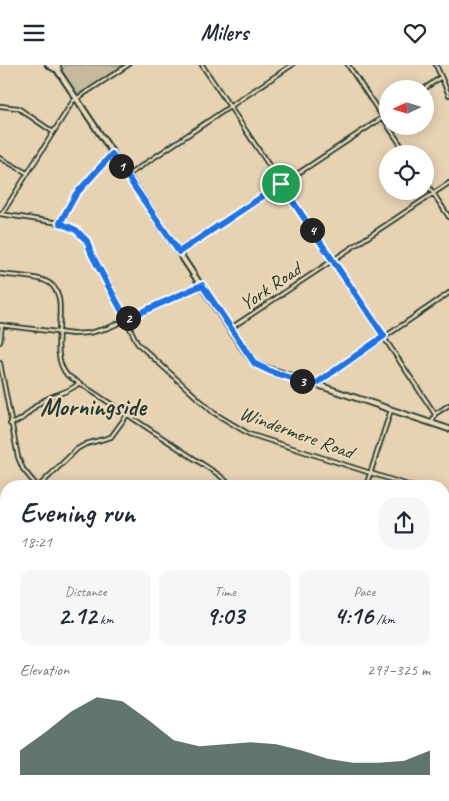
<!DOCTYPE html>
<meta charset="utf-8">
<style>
:root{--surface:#fff;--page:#f6f6f7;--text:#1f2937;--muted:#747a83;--accent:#1f3d34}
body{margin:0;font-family:Caveat,sans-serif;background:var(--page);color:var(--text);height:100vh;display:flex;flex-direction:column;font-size:19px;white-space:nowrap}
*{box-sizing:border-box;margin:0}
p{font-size:16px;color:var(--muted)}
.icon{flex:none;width:28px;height:28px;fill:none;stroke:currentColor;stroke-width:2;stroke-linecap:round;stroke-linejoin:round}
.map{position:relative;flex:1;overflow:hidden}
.side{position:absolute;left:0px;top:415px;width:450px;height:321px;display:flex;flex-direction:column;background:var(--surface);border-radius:20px 20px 0 0;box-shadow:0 2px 12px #0003}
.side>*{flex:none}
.needle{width:32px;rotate:266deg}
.buttons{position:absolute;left:379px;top:15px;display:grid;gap:10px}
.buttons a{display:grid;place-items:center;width:55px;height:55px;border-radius:50%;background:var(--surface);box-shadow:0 2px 12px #0003;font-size:25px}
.pin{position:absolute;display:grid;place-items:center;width:42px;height:42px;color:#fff;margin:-21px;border:2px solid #fff;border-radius:50%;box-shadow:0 1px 5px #0007}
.km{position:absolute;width:25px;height:25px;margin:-12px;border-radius:50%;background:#222;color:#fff;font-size:14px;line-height:25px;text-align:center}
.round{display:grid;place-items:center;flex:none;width:52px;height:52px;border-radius:20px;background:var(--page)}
.summary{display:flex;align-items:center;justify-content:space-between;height:85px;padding:0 20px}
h1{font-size:28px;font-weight:700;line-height:38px}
.metrics{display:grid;grid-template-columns:repeat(3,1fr);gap:8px;height:85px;padding:5px 20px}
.metrics div{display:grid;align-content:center;border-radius:12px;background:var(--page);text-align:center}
.metrics b{font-size:25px;font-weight:700}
.metrics small{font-size:14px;font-weight:400}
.metrics p{font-size:14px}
.chart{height:140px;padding:10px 20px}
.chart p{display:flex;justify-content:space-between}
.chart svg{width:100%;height:90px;margin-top:5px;fill:var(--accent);opacity:.7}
header{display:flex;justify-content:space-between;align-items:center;height:65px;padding:0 20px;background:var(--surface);font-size:22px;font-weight:700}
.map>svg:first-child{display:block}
.built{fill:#d6c5a8}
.green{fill:#c6b99d;stroke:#727b68}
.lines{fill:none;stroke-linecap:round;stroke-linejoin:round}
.minor-casing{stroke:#1f3d34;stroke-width:6}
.tertiary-casing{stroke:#1f3d34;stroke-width:7}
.secondary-casing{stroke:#1f3d34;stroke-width:8}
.minor{stroke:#efd8b7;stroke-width:2.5}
.tertiary{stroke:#efd8b7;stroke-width:3}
.secondary{stroke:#efd8b7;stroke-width:4}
.route-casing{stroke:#fff;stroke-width:10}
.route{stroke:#1a73e8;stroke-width:6}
.labels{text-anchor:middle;stroke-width:4.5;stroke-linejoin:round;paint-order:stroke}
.street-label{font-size:20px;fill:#1f3d34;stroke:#efd8b7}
.district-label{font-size:25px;font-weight:bold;fill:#1f3d34;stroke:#efd8b7}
</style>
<header><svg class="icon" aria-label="menu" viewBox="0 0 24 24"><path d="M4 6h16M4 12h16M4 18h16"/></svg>Milers<svg class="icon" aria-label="heart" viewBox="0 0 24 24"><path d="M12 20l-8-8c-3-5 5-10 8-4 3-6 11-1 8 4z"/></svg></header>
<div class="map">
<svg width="449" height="736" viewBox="0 0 449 736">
<rect width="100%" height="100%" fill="#e7d2b2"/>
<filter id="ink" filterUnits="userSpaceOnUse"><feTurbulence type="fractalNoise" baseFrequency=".02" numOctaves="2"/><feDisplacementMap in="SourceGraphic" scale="10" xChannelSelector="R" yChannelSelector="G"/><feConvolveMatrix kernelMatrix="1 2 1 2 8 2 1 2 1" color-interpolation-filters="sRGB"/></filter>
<g filter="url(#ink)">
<path class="built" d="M449,580V736H377L375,730H444V582Z"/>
<path class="green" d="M65,0H125L78,30L75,28L62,6Z
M449,586V673L444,674V588Z"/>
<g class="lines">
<g class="minor-casing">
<path id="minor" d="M202,0L435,349
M348,0L388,60
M436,0L449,30
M424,24L441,12
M0,41L18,43L53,67
M388,61L407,89
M0,93L27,108
M128,110L292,0
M425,116L449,152
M0,149L60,158L82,169L117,235L137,278L214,348L249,369L411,421
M2,149L73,36L128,0
M60,158L76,129L112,89
M179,187L388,49
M0,209C14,211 29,211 43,215C78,226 44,283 67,310L219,410L232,421
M0,260L73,269L89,268L108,263L200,221
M231,263L449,118
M0,277L2,260
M0,298L18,392L23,404L37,421
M316,319L449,228
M432,358L435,349L449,340
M10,359C25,356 30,343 43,336C55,328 68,329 79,318
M39,421L77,384L86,379L111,372L127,350
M366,421L391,345
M444,432L449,433
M0,460L6,464
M444,485L449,487
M444,520L449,516
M0,606L6,612
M374,730L376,736
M0,733L6,718
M72,736L75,730
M144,736L147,730
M305,736V730"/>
</g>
<g class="tertiary-casing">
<path id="tertiary" d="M0,531L6,536
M444,580L449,578"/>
</g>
<g class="secondary-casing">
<path id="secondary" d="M48,0L55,4
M54,0L242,282L255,299L277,307
M58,0L59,8
M276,306L449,364"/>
</g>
<use href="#minor" class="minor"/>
<use href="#tertiary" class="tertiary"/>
<use href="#secondary" class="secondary"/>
</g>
</g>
<g class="lines" filter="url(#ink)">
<g class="route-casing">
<path id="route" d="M112,89L179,187L281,119L384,271L314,320L272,307L255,299L202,220L126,254L92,190L87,176L76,165L60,158L76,129Z"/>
</g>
<use href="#route" class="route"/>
</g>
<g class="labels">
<g class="street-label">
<text transform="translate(270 221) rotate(-34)" y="7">York Road</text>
<text transform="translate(297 367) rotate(20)" y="7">Windermere Road</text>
</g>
<g class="district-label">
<text x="93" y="350">Morningside</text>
</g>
</g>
</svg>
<div class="buttons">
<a><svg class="needle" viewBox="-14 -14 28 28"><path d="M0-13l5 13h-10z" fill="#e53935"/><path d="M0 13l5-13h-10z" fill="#747a83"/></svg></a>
<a><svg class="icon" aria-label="locate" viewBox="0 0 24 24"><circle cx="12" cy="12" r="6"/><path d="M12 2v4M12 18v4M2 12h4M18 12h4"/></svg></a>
</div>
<div class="pin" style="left:281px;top:119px;background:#1e9e55"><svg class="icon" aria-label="arrive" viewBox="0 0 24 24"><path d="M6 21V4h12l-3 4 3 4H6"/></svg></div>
<b class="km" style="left:121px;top:101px">1</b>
<b class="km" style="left:128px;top:253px">2</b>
<b class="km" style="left:302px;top:316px">3</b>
<b class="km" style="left:312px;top:165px">4</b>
<section class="side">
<div class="summary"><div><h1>Evening run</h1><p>18:21</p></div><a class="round"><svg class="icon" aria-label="share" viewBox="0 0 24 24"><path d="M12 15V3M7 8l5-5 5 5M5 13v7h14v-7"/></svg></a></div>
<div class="metrics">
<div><p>Distance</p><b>2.12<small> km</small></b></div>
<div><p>Time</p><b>9:03</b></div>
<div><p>Pace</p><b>4:16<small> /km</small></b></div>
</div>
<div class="chart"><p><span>Elevation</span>297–325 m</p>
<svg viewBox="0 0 160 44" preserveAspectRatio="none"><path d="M0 44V32L10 23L20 13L30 6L40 8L50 17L60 27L70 30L80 29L90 28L100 29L110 32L120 36L130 38L140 38L150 37L160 32V44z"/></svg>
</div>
</section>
</div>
